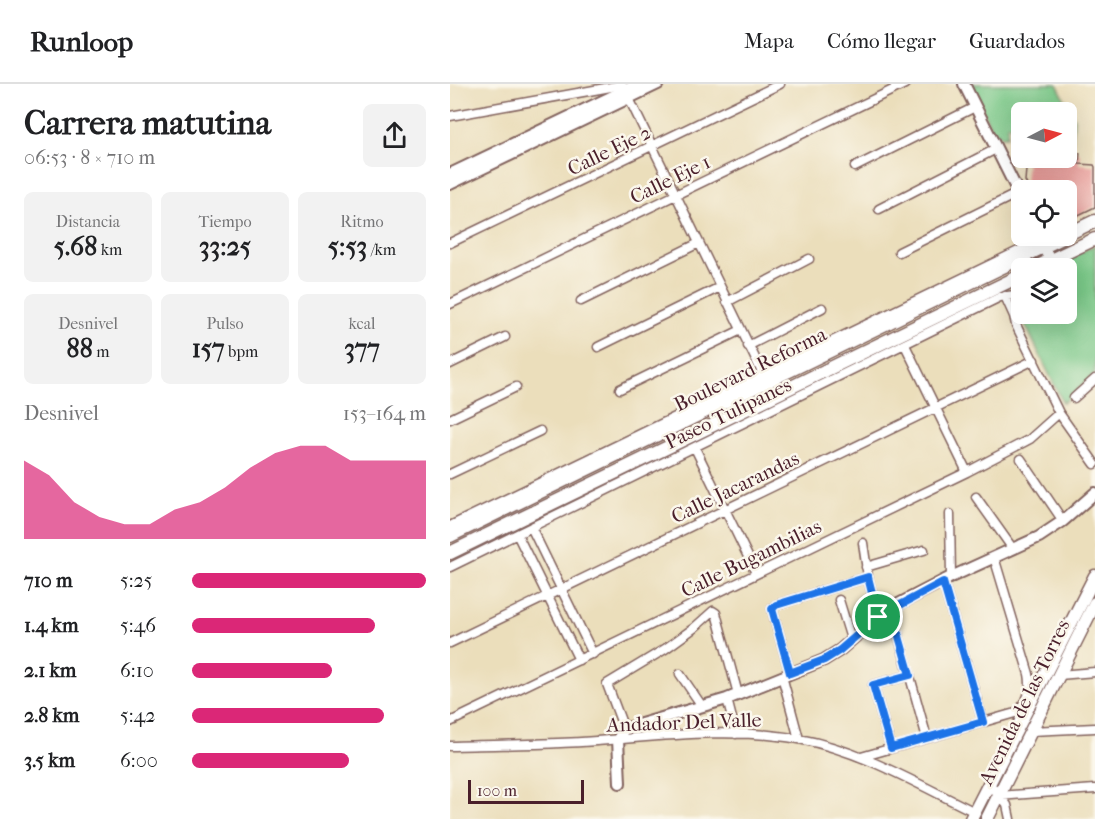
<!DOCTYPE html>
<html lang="es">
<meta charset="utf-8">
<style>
:root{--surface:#fff;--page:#f2f2f2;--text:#202124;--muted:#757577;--line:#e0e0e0;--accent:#db2777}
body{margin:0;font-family:"IM FELL French Canon",serif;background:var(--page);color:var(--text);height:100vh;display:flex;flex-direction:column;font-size:22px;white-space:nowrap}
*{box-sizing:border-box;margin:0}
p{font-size:20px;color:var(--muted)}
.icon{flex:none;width:33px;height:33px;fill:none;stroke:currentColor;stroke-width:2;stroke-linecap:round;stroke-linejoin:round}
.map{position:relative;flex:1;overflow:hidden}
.sheet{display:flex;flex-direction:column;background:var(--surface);width:450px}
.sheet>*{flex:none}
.needle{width:39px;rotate:84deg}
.buttons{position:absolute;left:561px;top:18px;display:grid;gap:12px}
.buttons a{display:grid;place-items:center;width:66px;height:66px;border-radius:9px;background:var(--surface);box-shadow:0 6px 24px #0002;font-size:30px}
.scale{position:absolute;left:18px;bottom:15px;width:116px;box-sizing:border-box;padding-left:6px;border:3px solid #4a1f2b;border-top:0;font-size:16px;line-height:21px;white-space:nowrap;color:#4a1f2b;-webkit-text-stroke:4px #fbf7ec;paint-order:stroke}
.pin{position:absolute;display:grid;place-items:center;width:51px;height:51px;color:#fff;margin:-26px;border:3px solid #fff;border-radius:50%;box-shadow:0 2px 6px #0007}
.round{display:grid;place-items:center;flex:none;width:63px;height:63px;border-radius:9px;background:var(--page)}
.summary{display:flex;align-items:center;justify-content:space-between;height:102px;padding:0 24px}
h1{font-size:33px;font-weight:800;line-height:45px}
.metrics{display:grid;grid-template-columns:repeat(3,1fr);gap:9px;height:102px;padding:6px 24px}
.metrics div{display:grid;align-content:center;border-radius:9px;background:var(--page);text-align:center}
.metrics b{font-size:26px;font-weight:800}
.metrics small{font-size:16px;font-weight:400}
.metrics p{font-size:16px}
.chart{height:168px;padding:12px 24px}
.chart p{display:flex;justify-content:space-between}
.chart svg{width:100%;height:108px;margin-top:6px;fill:var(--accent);opacity:.7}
ul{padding:0 24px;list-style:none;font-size:20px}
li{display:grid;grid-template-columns:96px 72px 1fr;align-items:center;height:45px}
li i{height:15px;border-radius:8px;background:var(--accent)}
header{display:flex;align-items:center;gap:36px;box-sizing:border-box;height:84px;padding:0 30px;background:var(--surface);border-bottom:2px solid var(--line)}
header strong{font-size:28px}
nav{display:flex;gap:33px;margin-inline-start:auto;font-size:21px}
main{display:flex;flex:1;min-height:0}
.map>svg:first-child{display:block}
.green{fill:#79c787;stroke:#627359;stroke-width:1.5}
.building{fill:#e89391}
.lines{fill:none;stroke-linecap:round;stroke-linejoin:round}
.minor-casing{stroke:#82625d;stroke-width:11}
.tertiary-casing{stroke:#82625d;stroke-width:14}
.secondary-casing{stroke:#82625d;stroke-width:15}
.minor{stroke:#fff;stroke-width:8}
.tertiary{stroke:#fff;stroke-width:10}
.secondary{stroke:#fff;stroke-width:12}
.route-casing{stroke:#fff;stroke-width:12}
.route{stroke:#1a73e8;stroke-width:8}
.labels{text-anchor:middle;stroke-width:5;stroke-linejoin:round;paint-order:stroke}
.street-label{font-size:20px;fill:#4a1f2b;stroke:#fbf7ec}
</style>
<header>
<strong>Runloop</strong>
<nav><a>Mapa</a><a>Cómo llegar</a><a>Guardados</a></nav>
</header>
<main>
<section class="sheet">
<div class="summary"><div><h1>Carrera matutina</h1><p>06:53 · 8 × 710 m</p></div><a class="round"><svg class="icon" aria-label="share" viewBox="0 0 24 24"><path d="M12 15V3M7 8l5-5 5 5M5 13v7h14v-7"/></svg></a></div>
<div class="metrics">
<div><p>Distancia</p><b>5.68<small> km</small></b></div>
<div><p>Tiempo</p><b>33:25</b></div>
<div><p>Ritmo</p><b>5:53<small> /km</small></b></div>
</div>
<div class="metrics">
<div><p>Desnivel</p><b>88<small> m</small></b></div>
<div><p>Pulso</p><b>157<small> bpm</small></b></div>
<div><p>kcal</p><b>377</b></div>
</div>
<div class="chart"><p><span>Desnivel</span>153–164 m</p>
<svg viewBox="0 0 160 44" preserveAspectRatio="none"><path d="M0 44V12L10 18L20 29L30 35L40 38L50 38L60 32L70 29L80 23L90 15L100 9L110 6L120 6L130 12L140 12L150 12L160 12V44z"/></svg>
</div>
<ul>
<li><b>710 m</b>5:25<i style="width:100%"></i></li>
<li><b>1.4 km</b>5:46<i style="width:78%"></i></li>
<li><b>2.1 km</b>6:10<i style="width:60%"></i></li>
<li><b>2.8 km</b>5:42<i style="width:82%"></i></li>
<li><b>3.5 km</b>6:00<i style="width:67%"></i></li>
</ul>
</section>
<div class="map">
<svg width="645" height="735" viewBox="0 0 645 735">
<rect width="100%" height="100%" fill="#fbf7ec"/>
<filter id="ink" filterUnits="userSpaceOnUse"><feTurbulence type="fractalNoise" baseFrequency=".0167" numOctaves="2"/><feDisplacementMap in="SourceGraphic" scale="12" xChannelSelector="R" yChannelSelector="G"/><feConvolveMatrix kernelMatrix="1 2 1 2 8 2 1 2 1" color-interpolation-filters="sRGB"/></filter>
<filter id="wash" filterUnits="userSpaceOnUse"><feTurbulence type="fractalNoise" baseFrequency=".008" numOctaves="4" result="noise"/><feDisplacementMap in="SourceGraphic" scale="24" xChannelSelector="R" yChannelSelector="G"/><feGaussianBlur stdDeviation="1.35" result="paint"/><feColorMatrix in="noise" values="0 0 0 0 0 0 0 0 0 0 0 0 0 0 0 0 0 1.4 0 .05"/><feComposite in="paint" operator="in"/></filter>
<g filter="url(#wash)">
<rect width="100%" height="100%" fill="#ebdebb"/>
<path class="green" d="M520,0H607L624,34L622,66H617L616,28H572L571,42L558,41L557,52H550L548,49L544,51Z
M645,161V290L613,319L574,238V230H616V184H610L611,178Z"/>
<g id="blocks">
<path class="building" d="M616,67L630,69L629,80L644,81L645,83V123L616,137V106H580L575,97L577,74H616Z"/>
</g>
</g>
<g filter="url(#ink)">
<use href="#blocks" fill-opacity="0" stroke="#82625d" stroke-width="1.5"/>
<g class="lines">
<g class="minor-casing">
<path id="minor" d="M172,0L323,311
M0,32L172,1
M405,83L525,23
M429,125L546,65
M0,159L330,0
M449,168L568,109
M555,212L564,232L566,241L609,329L645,380
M131,217L249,159
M277,218L359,175
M0,220L455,0
M455,261L517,388
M298,262L372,224
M148,263L270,203
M0,280L55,253
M170,305L291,246
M624,314L645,295
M0,335L66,303
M245,364L306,489
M571,375L613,437
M0,390L90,347
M526,413L563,465
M500,430L501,493
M0,442L591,156
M81,443L143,570
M67,450L129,576
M413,459L418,493L428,533
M0,483L550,213L572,210
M416,483L474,466
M493,498L533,638
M389,516L401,555
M441,524L477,654
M0,559L584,276
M340,589L322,525L326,521L418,493
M230,590L252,622
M609,591L645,588
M332,592L349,655
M277,615L286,650
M0,638L517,388L580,355L609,329
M174,645L157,600L215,565L244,544L263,527L266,529L288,610
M581,647L645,644
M0,662C53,660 106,661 159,656C221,651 287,644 349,655C411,666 469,701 525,728
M441,664L423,601L460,591
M411,673L565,629C578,620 582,605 579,590L544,473
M539,699L557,721L560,735
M549,712L645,705"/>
</g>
<g class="tertiary-casing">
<path id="tertiary" d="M514,0L572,116
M0,90L188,0
M0,100L208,0
M589,152L600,177
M170,699L168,655L174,645L277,615L374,576L390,566L428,533L441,524L501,493L589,453L613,437L645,409"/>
</g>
<g class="secondary-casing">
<path id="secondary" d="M616,151L645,137
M584,184L645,155
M0,452L616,152
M0,469L572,191
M521,735L645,492
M537,735L645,519"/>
</g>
<use href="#minor" class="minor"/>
<use href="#tertiary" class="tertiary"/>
<use href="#secondary" class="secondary"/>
</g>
</g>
<g class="lines" filter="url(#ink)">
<g class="route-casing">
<path id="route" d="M428,533L390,566L374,576L340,589L322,525L326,521L418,493L428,533L441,524L460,591L423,601L441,664L533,638L493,498L428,533"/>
</g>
<use href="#route" class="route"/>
</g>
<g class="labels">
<g class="street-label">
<text transform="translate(159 66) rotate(-26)" y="7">Calle Eje 2</text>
<text transform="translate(220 95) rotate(-26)" y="7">Calle Eje 1</text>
<text transform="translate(300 285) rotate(-26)" y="7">Boulevard Reforma</text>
<text transform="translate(278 329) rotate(-26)" y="7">Paseo Tulipanes</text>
<text transform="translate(285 403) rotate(-26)" y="7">Calle Jacarandas</text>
<text transform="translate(301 474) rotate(-26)" y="7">Calle Bugambilias</text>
<text transform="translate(574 618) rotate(-64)" y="7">Avenida de las Torres</text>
<text transform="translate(234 638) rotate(-2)" y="7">Andador Del Valle</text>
</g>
</g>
</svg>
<div class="buttons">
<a><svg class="needle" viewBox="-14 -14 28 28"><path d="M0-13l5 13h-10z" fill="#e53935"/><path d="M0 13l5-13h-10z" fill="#757577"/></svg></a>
<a><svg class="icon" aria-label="locate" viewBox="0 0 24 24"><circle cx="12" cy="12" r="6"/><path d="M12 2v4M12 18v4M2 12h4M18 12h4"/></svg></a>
<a><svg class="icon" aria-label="layers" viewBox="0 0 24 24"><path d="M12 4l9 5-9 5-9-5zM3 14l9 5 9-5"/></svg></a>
</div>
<div class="scale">100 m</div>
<div class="pin" style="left:428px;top:533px;background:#1e9e55"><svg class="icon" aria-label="arrive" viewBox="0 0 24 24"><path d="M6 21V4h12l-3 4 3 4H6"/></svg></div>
</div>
</main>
